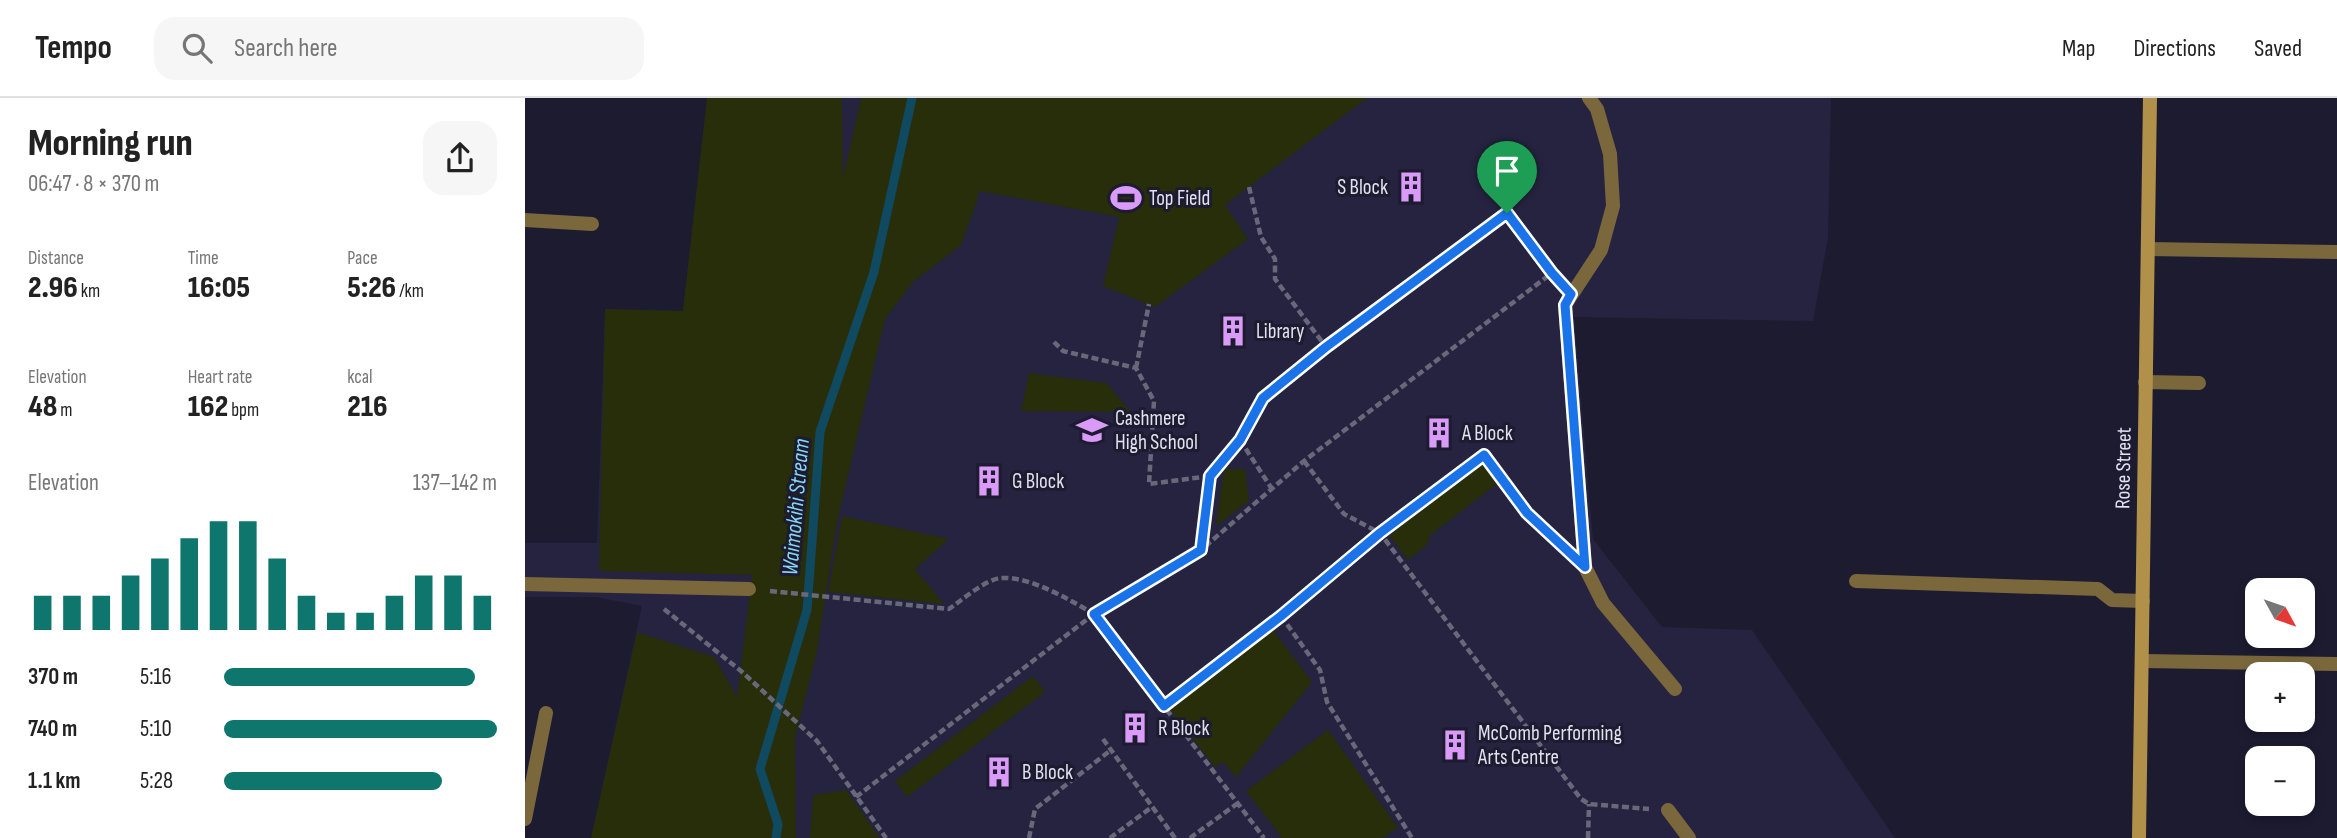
<!DOCTYPE html>
<meta charset="utf-8">
<style>
:root{--surface:#fff;--page:#f6f6f6;--text:#222;--muted:#767676;--line:#e0e0e0;--accent:#0f766e}
body{margin:0;font-family:"Sofia Sans Condensed",sans-serif;background:var(--page);color:var(--text);height:100vh;display:flex;flex-direction:column;font-size:26px;white-space:nowrap}
*{box-sizing:border-box;margin:0}
p{font-size:23px;color:var(--muted)}
.icon{flex:none;width:38px;height:38px;fill:none;stroke:currentColor;stroke-width:2;stroke-linecap:round;stroke-linejoin:round}
.map{position:relative;flex:1;overflow:hidden}
.drawer{display:flex;flex-direction:column;background:var(--surface);width:525px}
.drawer>*{flex:none}
.needle{width:46px;rotate:130deg}
.buttons{position:absolute;left:1720px;top:480px;display:grid;gap:14px}
.buttons a{display:grid;place-items:center;width:70px;height:70px;border-radius:14px;background:var(--surface);box-shadow:0 4px 10px #0003;font-size:35px}
.pin{position:absolute;display:grid;place-items:center;width:60px;height:60px;color:#fff;margin:-72px -30px;border-radius:50% 50% 50% 0;rotate:-45deg;box-shadow:0 0 7px #0007}
.pin .icon{rotate:45deg}
.round{display:grid;place-items:center;flex:none;width:74px;height:74px;border-radius:21px;background:var(--page)}
.headline{display:flex;align-items:center;justify-content:space-between;height:119px;padding:0 28px}
h1{font-size:38px;font-weight:800;line-height:52px}
.figures{display:grid;grid-template-columns:repeat(3,1fr);gap:10px;height:119px;padding:7px 28px}
.figures div{display:grid;align-content:center}
.figures b{font-size:30px;font-weight:800}
.figures small{font-size:19px;font-weight:400}
.figures p{font-size:19px}
.chart{height:196px;padding:14px 28px}
.chart p{display:flex;justify-content:space-between}
.chart svg{width:100%;height:126px;margin-top:7px;stroke:var(--accent);stroke-width:6}
ul{padding:0 28px;list-style:none;font-size:23px}
li{display:grid;grid-template-columns:112px 84px 1fr;align-items:center;height:52px}
li i{height:18px;border-radius:9px;background:var(--accent)}
header{display:flex;align-items:center;gap:42px;box-sizing:border-box;height:98px;padding:0 35px;background:var(--surface);border-bottom:2px solid var(--line)}
header strong{font-size:33px}
nav{display:flex;gap:38px;margin-inline-start:auto;font-size:24px}
.search{width:490px;height:63px;background:var(--page);display:flex;align-items:center;gap:18px;box-sizing:border-box;padding:0 24px;border-radius:21px;color:var(--muted);font-size:26px}
main{display:flex;flex:1;min-height:0}
.map>svg:first-child{display:block}
.built{fill:#25233f}
.green{fill:#272e09}
.lines{fill:none;stroke-linecap:round;stroke-linejoin:round}
.stream{stroke:#0f4a60;stroke-width:9}
.path{stroke:#69687b;stroke-width:4.5;stroke-dasharray:7 3.5;stroke-linecap:butt}
.lane{stroke:#7b673c;stroke-width:14}
.street{stroke:#7b673c;stroke-width:14}
.secondary{stroke:#b19149;stroke-width:14}
.route-casing{stroke:#fff;stroke-width:14}
.route{stroke:#1a73e8;stroke-width:9}
.labels{text-anchor:middle;stroke-width:6;stroke-linejoin:round;paint-order:stroke}
.poi-label{font-size:21px;fill:#e1e1f0;stroke:#1c1b30;text-anchor:start}
.street-label{font-size:21px;fill:#e1e1f0;stroke:#1c1b30}
.water-label{font-size:23px;font-style:italic;fill:#86d6f8;stroke:#1c1b30}
</style>
<header>
<strong>Tempo</strong>
<div class="search"><svg class="icon" aria-label="search" viewBox="0 0 24 24"><circle cx="10" cy="10" r="6"/><path d="M15 15l6 6"/></svg>Search here</div>
<nav><a>Map</a><a>Directions</a><a>Saved</a></nav>
</header>
<main>
<section class="drawer">
<div class="headline"><div><h1>Morning run</h1><p>06:47 · 8 × 370 m</p></div><a class="round"><svg class="icon" aria-label="share" viewBox="0 0 24 24"><path d="M12 15V3M7 8l5-5 5 5M5 13v7h14v-7"/></svg></a></div>
<div class="figures">
<div><p>Distance</p><b>2.96<small> km</small></b></div>
<div><p>Time</p><b>16:05</b></div>
<div><p>Pace</p><b>5:26<small> /km</small></b></div>
</div>
<div class="figures">
<div><p>Elevation</p><b>48<small> m</small></b></div>
<div><p>Heart rate</p><b>162<small> bpm</small></b></div>
<div><p>kcal</p><b>216</b></div>
</div>
<div class="chart"><p><span>Elevation</span>137–142 m</p>
<svg viewBox="0 0 160 44" preserveAspectRatio="none"><path d="M5 44V32M15 44V32M25 44V32M35 44V25M45 44V19M55 44V12M65 44V6M75 44V6M85 44V19M95 44V32M105 44V38M115 44V38M125 44V32M135 44V25M145 44V25M155 44V32"/></svg>
</div>
<ul>
<li><b>370 m</b>5:16<i style="width:92%"></i></li>
<li><b>740 m</b>5:10<i style="width:100%"></i></li>
<li><b>1.1 km</b>5:28<i style="width:80%"></i></li>
</ul>
</section>
<div class="map">
<svg width="1812" height="740" viewBox="0 0 1812 740">
<rect width="100%" height="100%" fill="#1c1b30"/>
<path class="built" d="M182,0H1306L1303,140L1288,223L1049,219L1068,441L1137,529L1227,532L1370,740H66L117,508L70,499H0V445H72L80,211L158,213Z"/>
<path class="green" d="M182,0H317L318,80L336,0H842L700,107L723,141L630,209L578,188L594,119L454,93L452,103L436,147L388,184L360,221L312,424L292,553L270,640L271,740H66L112,534L189,559L212,599L227,477L74,473L80,211L158,213Z
M504,275L581,285L606,314L496,313Z
M958,365L973,385L904,438L903,446L883,462L864,437Z
M699,371H720L724,403L691,428Z
M317,418L424,441L390,471L419,506L303,494Z
M745,528L787,584L711,679L698,664L690,669L642,608Z
M508,578L520,594L382,699L370,683Z
M803,632L873,730L857,740H757L721,693Z
M321,692L355,740H285L288,697Z"/>
<g class="lines">
<path class="stream" d="M251,740L253,726L235,671L282,512L295,334L349,174L387,0"/>
<path class="path" d="M724,89L736,139L750,161V181L801,249
M529,244L538,253L611,270L629,303L624,386L685,378L676,451
M611,270L624,206
M715,342L747,391
M779,363L819,416L855,435L1056,701L1064,706L1124,711
M685,378L715,342L738,300L801,249L982,115L1027,175
M245,493L424,511C437,502 461,481 476,480C505,478 545,502 569,516L739,740
M139,511L216,573L292,643L361,740
M756,518L795,572L802,604L887,740
M639,608C746,525 850,439 959,357L1002,415L1038,448
M578,641L650,740
M331,699L569,516L676,452L779,363L1027,175L1033,181
M504,740L510,711L586,652
M585,740L627,709
M665,740L713,705
M1063,740L1064,706"/>
<path class="lane" d="M1064,0L1072,11L1085,56L1088,108L1076,152L1040,207L1060,469L1078,505L1150,591
M0,122L67,126
M1623,151L1812,154
M1620,284L1674,285
M1331,483L1573,491L1587,502L1618,503
M0,486L224,491
M1143,712L1164,740
M0,721L21,615"/>
<path class="street" d="M1617,563L1812,566"/>
<path class="secondary" d="M1614,740L1625,0"/>
</g>
<g class="lines">
<g class="route-casing">
<path id="route" d="M982,115L1027,175L1046,196L1040,207L1060,469L1002,415L959,357L855,435L756,518L639,608L569,516L676,452L685,378L715,342L738,300L801,249Z"/>
</g>
<use href="#route" class="route"/>
</g>
<defs>
<g id="building-bare" transform="scale(2.415)"><path d="M-4-6H4V6H1V3H-1V6H-4ZM-2.5-4.3h1.7v1.8h-1.7ZM.8-4.3h1.7v1.8H.8ZM-2.5-1h1.7V.8h-1.7ZM.8-1h1.7V.8H.8Z" fill="#d99af8" stroke="#1c1b30" stroke-width="2.5" paint-order="stroke"/></g>
<g id="stadium-bare" transform="scale(2.415)"><path d="M0-5a6.5 5 0 1 0 0 10a6.5 5 0 1 0 0-10ZM-3.5-1.8h7v3.6h-7Z" fill="#d99af8" stroke="#1c1b30" stroke-width="2.5" paint-order="stroke"/></g>
<g id="school-bare" transform="scale(2.415)"><path d="M0-5L7-2L0 1L-7-2ZM-4 1L0 2.5L4 1V4Q0 6-4 4Z" fill="#d99af8" stroke="#1c1b30" stroke-width="2.5" paint-order="stroke"/></g>
</defs>
<g fill-rule="evenodd">
<use href="#building-bare" x="886" y="89"/>
<use href="#stadium-bare" x="601" y="100"/>
<use href="#building-bare" x="708" y="233"/>
<use href="#school-bare" x="567" y="332"/>
<use href="#building-bare" x="914" y="335"/>
<use href="#building-bare" x="464" y="383"/>
<use href="#building-bare" x="610" y="630"/>
<use href="#building-bare" x="930" y="647"/>
<use href="#building-bare" x="474" y="674"/>
</g>
<g class="labels">
<g class="poi-label">
<text x="863" y="96" text-anchor="end">S Block</text>
<text x="624" y="107">Top Field</text>
<text x="731" y="240">Library</text>
<text x="590" y="327">Cashmere<tspan x="590" dy="24">High School</tspan></text>
<text x="937" y="342">A Block</text>
<text x="487" y="390">G Block</text>
<text x="633" y="637">R Block</text>
<text x="953" y="642">McComb Performing<tspan x="953" dy="24">Arts Centre</tspan></text>
<text x="497" y="681">B Block</text>
</g>
<g class="street-label">
<text transform="translate(1598 370) rotate(-89)" y="7">Rose Street</text>
</g>
<g class="water-label">
<text transform="translate(270 409) rotate(-85)" y="8">Waimokihi Stream</text>
</g>
</g>
</svg>
<div class="buttons">
<a><svg class="needle" viewBox="-14 -14 28 28"><path d="M0-13l5 13h-10z" fill="#e53935"/><path d="M0 13l5-13h-10z" fill="#767676"/></svg></a>
<a>+</a>
<a>−</a>
</div>
<div class="pin" style="left:982px;top:115px;background:#1e9e55"><svg class="icon" aria-label="arrive" viewBox="0 0 24 24"><path d="M6 21V4h12l-3 4 3 4H6"/></svg></div>
</div>
</main>
